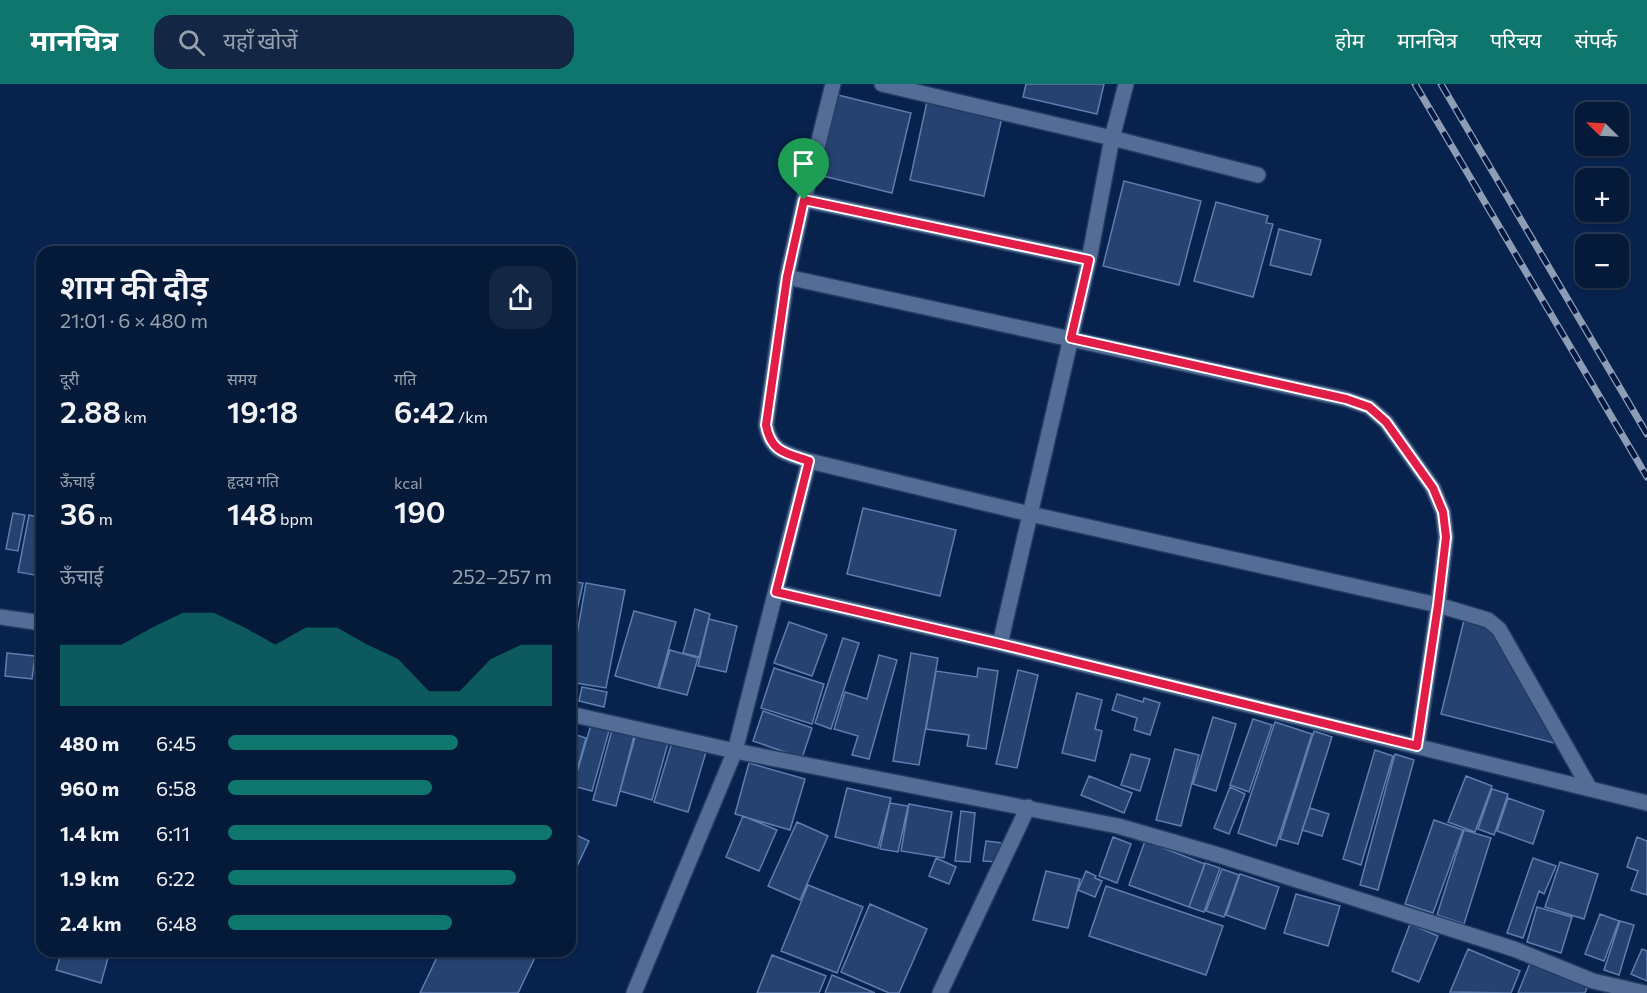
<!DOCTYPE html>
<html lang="hi">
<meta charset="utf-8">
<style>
:root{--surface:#051a39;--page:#132744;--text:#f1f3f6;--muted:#97a1ae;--line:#263853;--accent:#0f766e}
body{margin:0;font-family:Commissioner,"Noto Sans Devanagari",sans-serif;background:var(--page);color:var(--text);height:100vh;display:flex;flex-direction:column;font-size:22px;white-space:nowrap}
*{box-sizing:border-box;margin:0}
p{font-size:20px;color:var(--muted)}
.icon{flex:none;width:33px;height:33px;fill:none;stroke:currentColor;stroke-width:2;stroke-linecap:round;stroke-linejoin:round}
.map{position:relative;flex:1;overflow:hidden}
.side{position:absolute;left:36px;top:162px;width:540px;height:711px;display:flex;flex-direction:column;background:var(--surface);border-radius:18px;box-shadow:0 2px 4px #0004,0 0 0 2px var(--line)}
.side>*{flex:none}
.needle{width:39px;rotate:294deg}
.tools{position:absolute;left:1575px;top:18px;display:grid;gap:12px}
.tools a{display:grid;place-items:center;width:54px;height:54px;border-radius:12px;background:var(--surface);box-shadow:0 2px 4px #0004,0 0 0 2px var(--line);font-size:30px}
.pin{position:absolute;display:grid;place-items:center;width:51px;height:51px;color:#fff;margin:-62px -26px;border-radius:50% 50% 50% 0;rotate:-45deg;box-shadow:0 0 6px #0007}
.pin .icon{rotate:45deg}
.round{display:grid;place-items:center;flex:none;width:63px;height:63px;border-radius:18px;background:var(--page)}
.head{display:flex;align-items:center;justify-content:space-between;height:102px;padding:0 24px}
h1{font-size:33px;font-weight:600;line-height:45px}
.stats{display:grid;grid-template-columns:repeat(3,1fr);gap:9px;height:102px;padding:6px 24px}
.stats div{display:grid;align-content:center}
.stats b{font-size:30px;font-weight:600}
.stats small{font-size:16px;font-weight:400}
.stats p{font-size:16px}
.chart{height:168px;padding:12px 24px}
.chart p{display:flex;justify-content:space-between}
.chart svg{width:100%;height:108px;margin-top:6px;fill:var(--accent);opacity:.7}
ul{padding:0 24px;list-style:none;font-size:20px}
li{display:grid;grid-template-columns:96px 72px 1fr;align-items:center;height:45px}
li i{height:15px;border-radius:8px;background:var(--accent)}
header{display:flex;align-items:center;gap:36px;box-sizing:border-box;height:84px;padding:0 30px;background:var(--accent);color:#fff}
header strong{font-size:28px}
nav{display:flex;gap:33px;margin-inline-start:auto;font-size:21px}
.search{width:420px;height:54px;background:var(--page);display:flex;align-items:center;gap:15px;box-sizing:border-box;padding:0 21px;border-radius:18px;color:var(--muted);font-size:22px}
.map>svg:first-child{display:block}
.building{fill:#254270;stroke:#5e7daf;stroke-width:1.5}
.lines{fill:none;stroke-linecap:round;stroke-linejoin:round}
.minor-casing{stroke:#223b61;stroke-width:18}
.minor{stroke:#536d96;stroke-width:15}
.rail-casing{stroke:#8e9db5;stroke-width:7}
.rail{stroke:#001741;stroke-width:4.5;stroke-dasharray:14;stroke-linecap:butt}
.route-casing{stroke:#fff;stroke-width:12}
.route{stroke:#e11d48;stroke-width:8}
</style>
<header>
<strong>मानचित्र</strong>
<div class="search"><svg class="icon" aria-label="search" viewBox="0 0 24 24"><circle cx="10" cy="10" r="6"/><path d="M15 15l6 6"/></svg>यहाँ खोजें</div>
<nav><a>होम</a><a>मानचित्र</a><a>परिचय</a><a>संपर्क</a></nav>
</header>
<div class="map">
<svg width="1647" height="909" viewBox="0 0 1647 909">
<rect width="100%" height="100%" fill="#07224c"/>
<path class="building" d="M1026,0H1104L1097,30L1023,13Z
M838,11L911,29L892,109L819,91Z
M928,13L1003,29L984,112L910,96Z
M1124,97L1201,117L1179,201L1103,182Z
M1216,118L1268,132L1266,139L1273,140L1253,213L1194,197Z
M1279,145L1321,156L1311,191L1270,181Z
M863,424L956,446L940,512L847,490Z
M13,429L25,431L18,467L6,465Z
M29,431L42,434V480L40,492L18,488Z
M570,497L583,499L570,558Z
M586,499L625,506L606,604L570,598V589Z
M695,525L710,530L699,573L683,569Z
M634,527L676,538L658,604L615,592Z
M709,535L737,542L726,588L698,582Z
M1464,536L1491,542L1562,661L1441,630Z
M789,538L827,551L812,592L774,579Z
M843,554L859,559L831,645L815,639Z
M670,566L698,574L687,611L659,604Z
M7,569L35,572L32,595L5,592Z
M911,569L938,574L919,681L893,677Z
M879,571L897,576L869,675L852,671L858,652L834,645L845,608L867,615Z
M774,584L824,600L812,640L761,624Z
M978,584L998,587L986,665L967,662L969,651L926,645L936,587L977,593Z
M1018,586L1038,591L1017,684L996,680Z
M582,603L607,608L604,623L579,617Z
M1077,609L1102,616L1095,645L1102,647L1095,677L1062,669Z
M1117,610L1143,618L1144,614L1160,619L1150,651L1134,646L1137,634L1112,626Z
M763,627L812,644L802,674L753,657Z
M1213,633L1236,640L1216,707L1193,700Z
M1253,635L1272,641L1249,708L1230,701Z
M1275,638L1312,650L1276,762L1238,749Z
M591,641L609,647L592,707L573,702Z
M612,646L634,652L616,722L593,716Z
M1314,647L1332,653L1298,760L1280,755Z
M570,649L586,654L573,701L570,700Z
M636,650L668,659L652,716L620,707Z
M672,658L706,668L688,728L654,718Z
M1175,665L1199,671L1181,742L1156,736Z
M1375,666L1393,672L1361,781L1343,775Z
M1131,670L1150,675L1140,707L1121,701Z
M1395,670L1414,676L1378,806L1360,801Z
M749,679L805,695L790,746L735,730Z
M1089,692L1132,709L1124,729L1081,711Z
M1466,692L1492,702L1475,748L1448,738Z
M1230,703L1245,710L1229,750L1214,744Z
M847,704L891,714L878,764L835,753Z
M1492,705L1508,710L1494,751L1478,745Z
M1508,714L1544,727L1533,760L1497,747Z
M890,719L908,722L898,768L880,765Z
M909,720L952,728L944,774L901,767Z
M1310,724L1329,730L1322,752L1302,746Z
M961,727L975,729L970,778L955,777Z
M743,732L777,746L759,787L726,773Z
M1434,736L1463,746L1433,829L1405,820Z
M797,738L828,752L800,816L768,802Z
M1464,746L1491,754L1464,840L1437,831Z
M570,748L589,757L570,797Z
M1113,753L1131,760L1117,799L1099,792Z
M1637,753L1647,757V811L1631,806L1638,787L1627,783Z
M986,757L1002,759L999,778L983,777Z
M1145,757L1205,780L1189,823L1129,801Z
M936,774L956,783L949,800L929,792Z
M1533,774L1556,782L1544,810L1539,807L1523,854L1507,849Z
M1560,778L1598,790L1584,835L1545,823Z
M1205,779L1220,784L1204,828L1189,823Z
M1222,785L1239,791L1224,833L1206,827Z
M1046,787L1080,795L1068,844L1033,836Z
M1086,787L1096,792L1095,794L1102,797L1095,813L1078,806Z
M1240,790L1279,803L1265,845L1226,831Z
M808,801L863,823L837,889L781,867Z
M1106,802L1223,842L1206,891L1089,852Z
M1296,810L1340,822L1328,862L1284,849Z
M870,820L927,845L899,909H889L841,888Z
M1537,823L1572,833L1561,869L1527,858Z
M1600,830L1619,837L1604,877L1585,870Z
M1620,837L1634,841L1619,891L1604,886Z
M1410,840L1438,852L1419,898L1392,887Z
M1468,865L1520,887L1511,909L1450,908Z
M1642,865L1647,867V897L1631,890Z
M62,867H110L101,899L56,886Z
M440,867H538L518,909H420Z
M772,871L826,892L819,909H757Z
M1530,879L1588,901L1585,909H1518Z
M832,891L875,909H825Z"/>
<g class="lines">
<g class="minor-casing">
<path id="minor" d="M882,0L1112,54L1258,91
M804,116L833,0
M1089,176L1112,54L1126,0
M787,193L1346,315L1369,323L1386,338L1433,404L1443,428L1446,453L1438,521L1417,662
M809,377L1030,430L1438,521L1488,536L1499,545L1590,705
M0,533L42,539
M1000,560L1647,719
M570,630L735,667L1118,742L1215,770L1514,865L1593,897L1645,909
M634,909L735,667L809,377C785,369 771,368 766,341L787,193L804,116L1089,176L1000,560L776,508
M940,909L1028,723"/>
</g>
<use href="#minor" class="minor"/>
<g class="rail-casing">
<path id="rail" d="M1415,0L1647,393
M1441,0L1647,350"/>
</g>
<use href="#rail" class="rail"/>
</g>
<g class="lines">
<g class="route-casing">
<path id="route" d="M804,116L1089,176L1071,254L1346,315L1369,323L1386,338L1433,404L1443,428L1446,453L1438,521L1417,662L1000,560L776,508L809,377C785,369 771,368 766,341L787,193Z"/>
</g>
<use href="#route" class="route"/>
</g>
</svg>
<div class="tools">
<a><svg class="needle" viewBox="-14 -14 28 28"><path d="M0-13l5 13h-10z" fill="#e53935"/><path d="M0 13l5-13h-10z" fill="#97a1ae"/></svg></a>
<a>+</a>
<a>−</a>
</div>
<div class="pin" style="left:804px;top:116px;background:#1e9e55"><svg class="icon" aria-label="arrive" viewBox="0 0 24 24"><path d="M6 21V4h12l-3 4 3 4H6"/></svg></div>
<section class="side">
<div class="head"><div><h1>शाम की दौड़</h1><p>21:01 · 6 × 480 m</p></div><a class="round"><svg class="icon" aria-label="share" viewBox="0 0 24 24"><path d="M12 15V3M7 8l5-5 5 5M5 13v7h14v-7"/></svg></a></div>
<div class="stats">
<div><p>दूरी</p><b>2.88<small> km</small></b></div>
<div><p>समय</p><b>19:18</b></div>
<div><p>गति</p><b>6:42<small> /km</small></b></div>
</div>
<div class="stats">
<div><p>ऊँचाई</p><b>36<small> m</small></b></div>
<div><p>हृदय गति</p><b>148<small> bpm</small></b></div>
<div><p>kcal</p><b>190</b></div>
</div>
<div class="chart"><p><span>ऊँचाई</span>252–257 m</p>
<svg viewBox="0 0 160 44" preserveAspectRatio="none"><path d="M0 44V19L10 19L20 19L30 12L40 6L50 6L60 12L70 19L80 12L90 12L100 19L110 25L120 38L130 38L140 25L150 19L160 19V44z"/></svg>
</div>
<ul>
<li><b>480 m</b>6:45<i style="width:71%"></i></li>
<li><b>960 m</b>6:58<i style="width:63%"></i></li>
<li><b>1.4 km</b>6:11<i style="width:100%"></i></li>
<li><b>1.9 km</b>6:22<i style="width:89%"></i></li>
<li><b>2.4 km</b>6:48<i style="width:69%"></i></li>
</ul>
</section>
</div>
